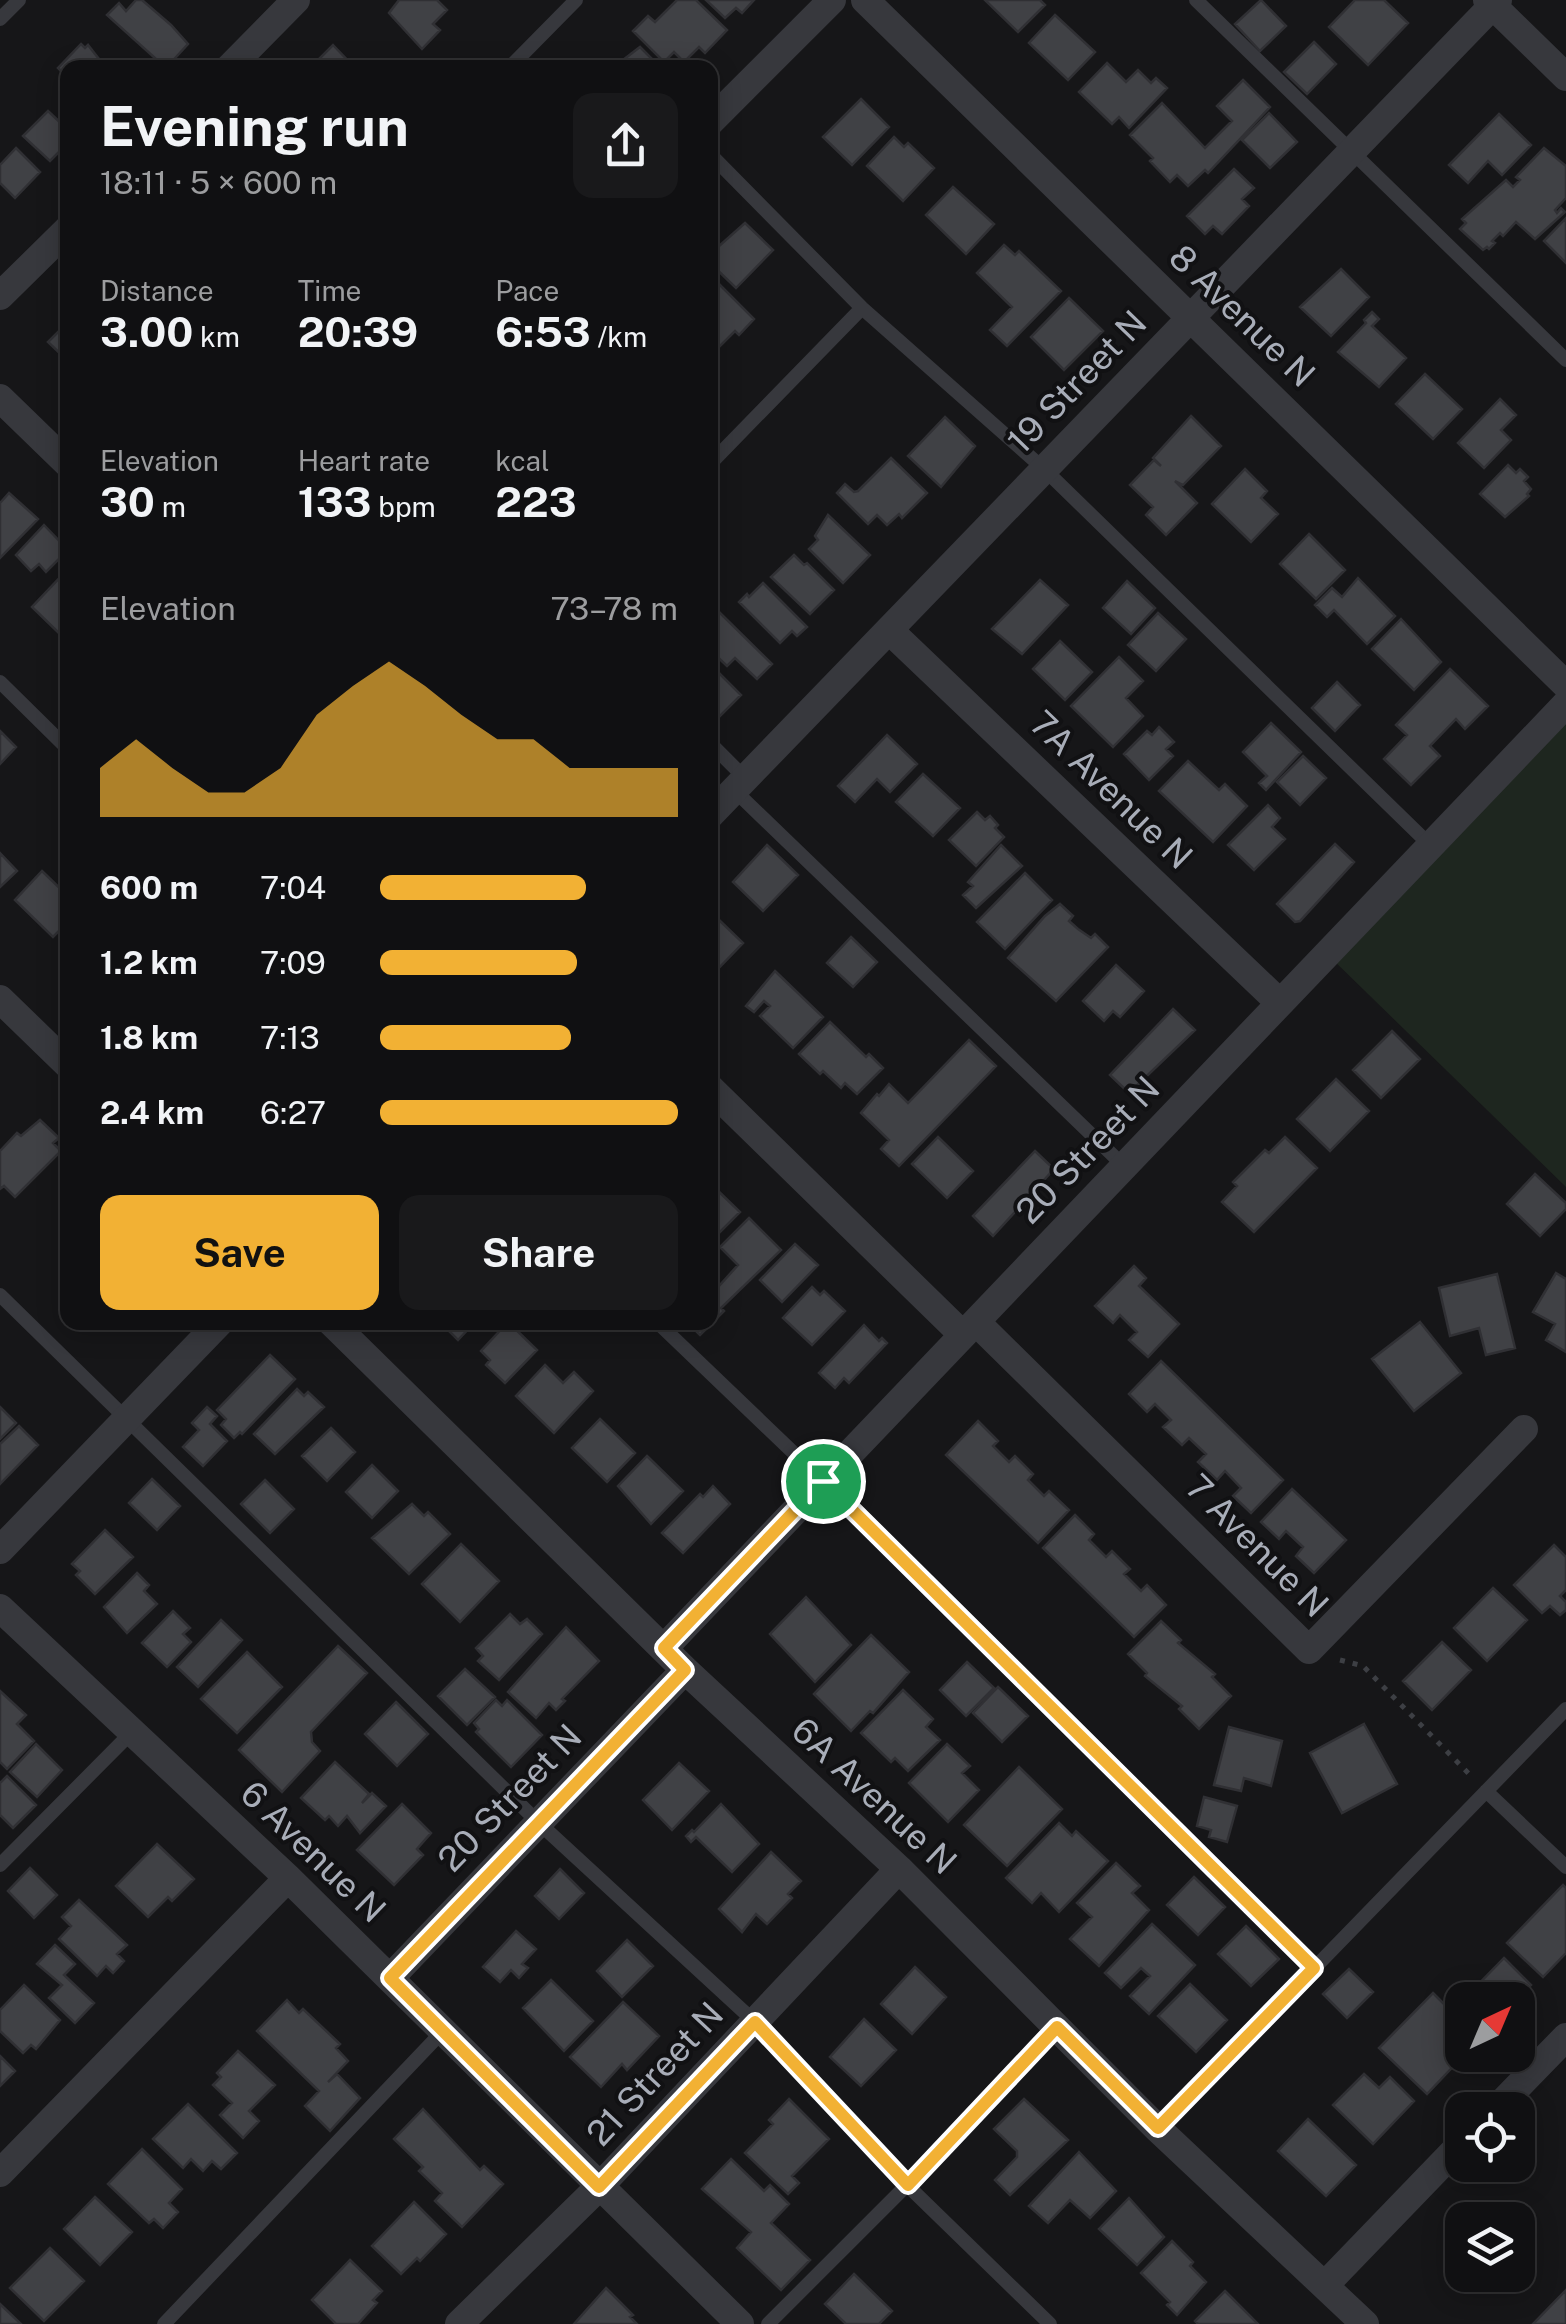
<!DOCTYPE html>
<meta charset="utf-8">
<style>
:root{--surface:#101012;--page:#19191b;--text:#f1f3f6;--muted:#9c9d9f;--line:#303032;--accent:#f2b134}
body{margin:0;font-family:"Public Sans",sans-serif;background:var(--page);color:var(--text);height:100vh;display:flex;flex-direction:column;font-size:38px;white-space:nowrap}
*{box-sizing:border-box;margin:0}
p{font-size:32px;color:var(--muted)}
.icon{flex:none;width:55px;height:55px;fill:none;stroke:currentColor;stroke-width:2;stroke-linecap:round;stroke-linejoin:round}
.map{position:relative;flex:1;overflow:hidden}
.details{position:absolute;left:60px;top:60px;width:658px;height:1270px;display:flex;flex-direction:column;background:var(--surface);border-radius:20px;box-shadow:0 5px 25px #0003,0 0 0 2px var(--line)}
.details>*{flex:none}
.needle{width:65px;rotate:44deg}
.buttons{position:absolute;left:1445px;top:1982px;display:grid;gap:20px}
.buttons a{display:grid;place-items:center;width:90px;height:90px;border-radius:20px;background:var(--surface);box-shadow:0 5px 25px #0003,0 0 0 2px var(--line);font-size:50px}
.pin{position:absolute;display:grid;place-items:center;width:85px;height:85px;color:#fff;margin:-42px;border:5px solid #fff;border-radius:50%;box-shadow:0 2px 10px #0007}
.round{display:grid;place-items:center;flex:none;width:105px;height:105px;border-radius:20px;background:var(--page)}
.headline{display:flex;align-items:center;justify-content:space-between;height:170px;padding:0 40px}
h1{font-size:55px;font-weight:700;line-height:75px}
.figures{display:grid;grid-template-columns:repeat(3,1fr);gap:15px;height:170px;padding:10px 40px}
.figures div{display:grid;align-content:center}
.figures b{font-size:42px;font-weight:700}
.figures small{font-size:28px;font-weight:400}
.figures p{font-size:28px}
.chart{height:280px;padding:20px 40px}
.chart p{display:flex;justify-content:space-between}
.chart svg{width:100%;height:180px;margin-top:10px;fill:var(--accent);opacity:.7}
.primary-button{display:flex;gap:20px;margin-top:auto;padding:20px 40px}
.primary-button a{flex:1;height:115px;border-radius:20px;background:var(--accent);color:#111;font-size:40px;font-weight:700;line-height:115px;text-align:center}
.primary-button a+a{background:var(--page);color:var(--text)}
ul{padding:0 40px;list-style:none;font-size:32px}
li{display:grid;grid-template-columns:160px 120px 1fr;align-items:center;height:75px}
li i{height:25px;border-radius:12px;background:var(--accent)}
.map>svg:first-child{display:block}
.green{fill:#1e261f}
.building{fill:#404145;stroke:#303034;stroke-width:2.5}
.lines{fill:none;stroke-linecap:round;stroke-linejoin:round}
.path{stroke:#3d3f44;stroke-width:5;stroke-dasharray:5 8;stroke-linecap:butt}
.service{stroke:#37383d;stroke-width:14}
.minor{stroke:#37383d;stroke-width:28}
.route-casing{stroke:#fff;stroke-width:20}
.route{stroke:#f2b134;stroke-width:12}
.labels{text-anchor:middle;stroke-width:8;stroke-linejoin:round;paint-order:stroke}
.street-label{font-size:35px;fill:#a8adb8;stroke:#111113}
</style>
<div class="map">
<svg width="1566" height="2324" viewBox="0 0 1566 2324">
<rect width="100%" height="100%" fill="#161618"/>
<path class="green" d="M1566,704V1187L1327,954Z"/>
<path class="building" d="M136,0H142L171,25L188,44L166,68L107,15L119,3L126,11Z
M399,0H437L447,10L433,24L440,30L422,49L389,13Z
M677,0H696L727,30L705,53L699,47L684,62L674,52L664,62L633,31L648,16L655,22Z
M706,0H754L742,13L736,8L725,18Z
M985,0H1040L1045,5L1018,32Z
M1261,0L1286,26L1260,51L1235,24Z
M1355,0H1384L1408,23L1368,65L1329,27Z
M1055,15L1095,52L1068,80L1029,43Z
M1314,42L1336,64L1307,94L1284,72Z
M81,44L85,48L88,45L106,68H68V78L58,68Z
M333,45L355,68H310Z
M640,47L661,68H612L619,63Z
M1107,63L1126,82L1138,70L1151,83L1156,78L1167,88L1129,128L1119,117L1112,124L1079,92Z
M1243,80L1270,107L1208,173L1205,170L1188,186L1177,175L1170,182L1150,161L1153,158L1130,135L1162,103L1205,148L1232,121L1217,106Z
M861,99L889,127L852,165L823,137Z
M48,111L65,127L68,124V143L50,161L23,136Z
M1269,113L1297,142L1270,168L1242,140Z
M1499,114L1531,145L1502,175L1488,161L1468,183L1449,165Z
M894,137L904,147L908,143L934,168L903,201L867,166Z
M16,148L40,172L15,198L0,183V165Z
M1544,148L1566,166V198L1555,210L1557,213L1561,208L1565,212L1535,239L1516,222L1503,236L1500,233L1492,241L1495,243L1489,249L1487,247L1483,250L1460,229L1466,223L1462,219L1506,180L1513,187L1520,180L1516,177Z
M1234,169L1254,188L1242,199L1249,206L1222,234L1213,226L1205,234L1187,216Z
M953,187L994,224L966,254L926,215Z
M1566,218V263L1544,241Z
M745,223L773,250L736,288L710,263V254Z
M1004,245L1015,255L1019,251L1061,291L1007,346L990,330L1012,307L977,273Z
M1341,269L1369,297L1331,336L1300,307Z
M710,275L754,319L739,335L735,331L710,356Z
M1069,298L1103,331L1064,370L1031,337Z
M1372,312L1379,319L1372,326L1406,358L1379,387L1338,352L1366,323L1364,320Z
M68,322V361L48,342Z
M1425,374L1462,409L1433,439L1396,404Z
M1500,399L1516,415L1501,430L1511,440L1484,468L1458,443Z
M1191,416L1221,446L1183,485L1175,481L1197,503L1166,535L1146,515L1153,507L1130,485L1154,460L1161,466L1153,458Z
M945,417L975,446L941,487L908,456Z
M891,458L927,493L902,518L899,514L887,525L877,515L868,524L837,493L845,484L854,492L858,491Z
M1508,465L1516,473L1520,469L1528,477L1524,481L1531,489L1527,494L1529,496L1505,517L1480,494Z
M1245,469L1267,491L1261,498L1278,514L1251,542L1212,504Z
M9,493L38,519L0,558V503Z
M828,515L870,555L843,583L809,549L818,540L815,536Z
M44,525L68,550L46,572L39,564L31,571L16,555Z
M1309,534L1345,570L1316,599L1280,564Z
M794,555L804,565L807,563L834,590L810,614L771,577Z
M68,569V631L62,636L32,607Z
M1358,578L1395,616L1367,644L1334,610L1327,617L1315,605L1332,588L1342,597Z
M1040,580L1068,605L1022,654L992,629Z
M1127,581L1155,608L1131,634L1103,608Z
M763,583L807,627L797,636L792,631L780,643L739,602L747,594L749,597Z
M717,610L772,664L757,679L735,658L727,666L710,650V617Z
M1158,613L1186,639L1156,671L1128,645Z
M1401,619L1441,662L1414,690L1372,649Z
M1060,641L1092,672L1065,700L1033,669Z
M1119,657L1143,681L1126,698L1143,716L1113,747L1071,706Z
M710,664L741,695L715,721L710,716Z
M1450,669L1488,706L1465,729L1456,719L1430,746L1440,756L1411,785L1384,759L1407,735L1396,725Z
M1337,682L1360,705L1335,731L1312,708Z
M1271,723L1301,752L1266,790L1259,783L1267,776L1243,752Z
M1159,727L1174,742L1166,749L1173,756L1149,780L1124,754L1147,731L1152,735Z
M0,731L16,747L0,764Z
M887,735L917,764L890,792L877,779L855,802L838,786Z
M1303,756L1326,778L1300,805L1277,782Z
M1188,761L1219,790L1225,784L1247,806L1213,842L1159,791Z
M923,774L960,808L933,836L896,802Z
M1268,805L1280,818L1272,827L1285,839L1254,870L1228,845Z
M977,812L985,820L990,816L998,825L995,828L1004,837L976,866L949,840Z
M1335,844L1354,862L1300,921L1295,922L1277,904Z
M767,845L798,875L763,911L733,882Z
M1001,845L1022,866L976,908L963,895L973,886L968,882Z
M0,853L17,871L0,887Z
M42,871L68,896V922L53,937L15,900Z
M1025,873L1052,900L1005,949L977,922Z
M1060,904L1073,916L1069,921L1078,929L1091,938L1095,934L1108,947L1056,1001L1008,958L1045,916Z
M716,917L743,943L712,975L710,923Z
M851,937L877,962L853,987L827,963Z
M1116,965L1144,991L1120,1017L1113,1011L1104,1021L1083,1001Z
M775,971L823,1017L793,1048L760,1016L770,1006L764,1001L754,1012L746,1006Z
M1173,1009L1195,1030L1129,1093L1110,1075Z
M830,1022L866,1057L869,1054L883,1068L857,1094L845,1083L841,1088L823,1071L820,1074L799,1054Z
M1392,1031L1420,1059L1381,1098L1353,1070Z
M969,1040L996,1066L899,1166L881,1149L889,1140L861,1113L877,1094L879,1096L889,1084L908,1103Z
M1336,1079L1369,1111L1330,1151L1297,1119Z
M40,1120L59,1138L53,1143L61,1151L15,1197L4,1186L0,1189V1151L17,1133L21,1136Z
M938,1137L973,1171L947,1198L912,1164Z
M1285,1137L1317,1168L1254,1232L1222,1202L1237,1186L1233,1182L1265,1150L1269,1153Z
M1035,1151L1054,1169L993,1236L973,1216Z
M1535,1174L1566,1203V1209L1540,1236L1507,1204Z
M713,1186L740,1212L710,1242V1190Z
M749,1218L781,1250L721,1308L724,1311L700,1335L687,1322H710V1296L738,1265L720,1247Z
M795,1244L818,1265L782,1302L760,1280Z
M1134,1266L1146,1278L1139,1286L1179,1324L1148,1357L1129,1340L1137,1332L1120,1315L1113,1323L1095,1306Z
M1556,1273L1566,1279V1352L1546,1340L1555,1324L1533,1312Z
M1497,1274L1515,1348L1486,1355L1479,1328L1450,1336L1439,1288Z
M812,1287L820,1295L824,1291L845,1311L812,1345L783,1318Z
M440,1322H475L458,1340Z
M508,1322L537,1350L505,1383L486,1365L490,1360L481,1351Z
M1420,1322L1461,1373L1414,1411L1372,1359Z
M864,1325L879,1341L882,1338L887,1343L849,1383L844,1378L835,1388L819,1373Z
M270,1355L295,1379L242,1434L240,1432L234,1438L221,1425L226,1419L217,1410Z
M1161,1361L1283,1480L1251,1513L1233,1496L1241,1488L1225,1471L1217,1480L1198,1462L1206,1454L1189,1438L1182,1445L1163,1427L1171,1420L1155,1404L1147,1412L1129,1394Z
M545,1365L563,1383L574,1372L593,1391L554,1433L516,1396Z
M297,1389L304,1396L308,1392L324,1407L275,1454L254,1434Z
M0,1407L16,1423L0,1439Z
M207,1407L217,1416L210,1424L227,1441L203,1466L183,1447L199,1430L192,1423Z
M600,1419L635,1453L607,1482L572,1448Z
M978,1421L998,1441L993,1446L1009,1462L1015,1456L1033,1474L1028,1480L1044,1496L1049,1491L1069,1510L1038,1543L946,1455Z
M19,1426L38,1445L0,1484V1444Z
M331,1428L355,1452L327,1481L302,1456Z
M647,1456L683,1491L651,1524L618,1486Z
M372,1465L398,1491L372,1518L346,1492Z
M152,1479L180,1506L157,1530L129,1503Z
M265,1480L294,1509L270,1533L241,1504Z
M713,1486L730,1504L683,1553L662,1533L700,1494L703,1497Z
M1292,1489L1346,1540L1314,1573L1296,1556L1303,1547L1286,1531L1279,1539L1261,1522Z
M412,1504L424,1516L428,1512L450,1534L409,1574L372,1538Z
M1075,1515L1094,1534L1089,1540L1106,1557L1112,1551L1130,1569L1124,1574L1141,1591L1147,1585L1166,1605L1134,1637L1043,1548Z
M105,1530L133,1557L95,1594L76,1575L80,1571L72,1564Z
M461,1544L499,1581L460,1622L422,1584Z
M1554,1545L1566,1557V1590L1560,1596L1566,1602V1610L1560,1615L1550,1606L1542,1613L1514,1585Z
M137,1573L149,1585L144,1591L157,1604L127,1633L104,1607Z
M1493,1588L1527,1620L1487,1661L1454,1628Z
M806,1597L851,1645L815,1682L770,1634Z
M173,1611L190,1628L183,1634L191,1642L167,1667L142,1643Z
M510,1614L520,1624L527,1619L542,1634L499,1680L478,1661L483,1656L476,1648Z
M221,1620L242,1640L198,1687L177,1667Z
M1161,1621L1181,1640L1178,1643L1215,1674L1212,1677L1231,1696L1199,1729L1179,1709L1182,1706L1145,1676L1147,1673L1128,1654Z
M566,1627L599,1661L562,1699L565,1701L556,1710L549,1703L536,1718L508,1692Z
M871,1635L909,1672L873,1713L870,1711L851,1731L814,1694Z
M1442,1642L1471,1670L1432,1710L1403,1681Z
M338,1646L367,1673L311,1732L312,1742L320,1751L282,1792L239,1750Z
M247,1652L282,1687L237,1733L201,1699Z
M967,1662L994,1688L966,1716L940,1690Z
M465,1669L495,1697L467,1725L438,1696Z
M998,1687L1028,1716L1002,1742L973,1713Z
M903,1690L933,1719L926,1727L940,1740L908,1771L895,1758L891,1762L861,1733Z
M0,1691L26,1715L17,1724L34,1741L7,1769L0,1762Z
M496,1700L502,1706L507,1700L542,1735L511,1767L476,1732L479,1729L474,1723Z
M396,1702L428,1734L397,1766L365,1734Z
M1364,1724L1397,1784L1342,1813L1310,1753Z
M1229,1727L1282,1741L1271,1786L1244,1778L1241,1791L1214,1785Z
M36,1744L62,1770L37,1797L10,1772Z
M947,1744L970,1766L962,1773L979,1790L948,1822L909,1783Z
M335,1762L369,1794L362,1803L372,1793L386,1806L360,1833L347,1816L338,1826L329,1816L325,1820L301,1798Z
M679,1763L709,1791L672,1830L643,1800Z
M1019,1767L1062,1809L1007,1866L964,1825Z
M7,1776L36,1805L13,1828L0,1815V1783Z
M1204,1797L1237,1806L1227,1842L1209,1837L1211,1830L1197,1826Z
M402,1804L431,1833L417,1849L423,1855L394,1885L357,1850Z
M721,1804L759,1844L732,1872L696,1837L691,1842L686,1836L692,1830L694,1832Z
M1059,1823L1072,1836L1076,1831L1108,1861L1059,1912L1041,1893L1032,1903L1006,1878Z
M157,1844L194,1879L172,1901L168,1897L148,1917L116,1886Z
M771,1852L801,1881L788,1894L792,1898L767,1924L756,1914L742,1932L719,1909Z
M1116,1863L1140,1886L1132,1893L1149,1910L1099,1966L1070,1939L1092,1917L1077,1903Z
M30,1868L57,1895L34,1918L8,1891Z
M560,1869L584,1893L559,1919L535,1896Z
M1194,1877L1225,1907L1198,1935L1167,1905Z
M1563,1885L1566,1888V1953L1543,1977L1507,1943Z
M79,1900L127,1945L117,1954L124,1961L113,1973L106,1966L97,1976L59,1939L71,1926L62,1917Z
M1152,1924L1195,1965L1149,2014L1130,1996L1150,1976L1141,1968L1121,1988L1105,1973Z
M1246,1926L1279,1959L1251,1986L1218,1954Z
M516,1931L536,1949L522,1964L528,1968L519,1978L511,1970L500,1982L483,1967Z
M627,1940L653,1966L622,1997L597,1971Z
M55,1945L75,1964L64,1975L94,2003L75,2023L49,1998L62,1985L37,1964Z
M1504,1958L1531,1985L1516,2000H1463Z
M915,1967L946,1997L912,2034L881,2004Z
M1349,1969L1373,1992L1347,2018L1323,1994Z
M551,1980L593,2021L564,2051L523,2008Z
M1190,1984L1227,2020L1196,2052L1158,2016Z
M24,1985L60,2020L36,2049L31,2045L23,2053L0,2031V2010Z
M1433,1993L1462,2022L1464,2055L1427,2094L1379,2048Z
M287,2000L299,2013L303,2009L340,2044L336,2048L348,2061L328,2082L337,2074L360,2098L330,2131L305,2106L319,2091L257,2031Z
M623,2002L659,2036L627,2070L622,2064L601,2087L570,2057Z
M864,2019L896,2050L861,2086L830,2057Z
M238,2051L275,2085L249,2111L259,2121L243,2138L220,2115L232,2103L213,2085L221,2077L217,2073Z
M0,2056L15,2071L0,2086Z
M1364,2074L1379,2088L1390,2077L1414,2101L1373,2144L1333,2105Z
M789,2099L829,2139L792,2176L799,2183L788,2194L745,2153L773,2124L769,2120Z
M1024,2099L1068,2140L1010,2195L995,2180L1017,2157V2151L994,2129Z
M188,2104L237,2153L221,2169L212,2161L203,2171L191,2159L183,2168L153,2139Z
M423,2109L480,2170L484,2166L503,2184L462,2227L435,2201L442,2193L419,2171L423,2167L394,2139Z
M1308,2119L1356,2165L1326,2196L1278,2151Z
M142,2149L182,2189L169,2203L178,2212L163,2228L154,2219L149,2223L108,2184Z
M1079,2152L1116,2191L1090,2218L1070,2200L1048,2223L1029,2206Z
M731,2159L764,2191L770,2185L789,2204L771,2223L810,2260L781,2290L737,2248L751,2232L702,2189Z
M95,2197L132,2232L100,2265L64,2229Z
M1129,2198L1164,2237L1137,2265L1099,2229Z
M414,2202L446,2234L420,2261L417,2258L401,2274L372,2246Z
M1172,2241L1193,2262L1190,2266L1206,2282L1177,2315L1167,2305L1170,2302L1141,2273Z
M50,2248L84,2281L44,2321L10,2288Z
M350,2260L382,2291L373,2300L377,2303L358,2324H336L312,2300Z
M854,2274L892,2311L879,2324H846L825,2304Z
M606,2288L633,2315L630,2317L637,2324H574Z
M1566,2290V2324H1533Z
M1225,2291L1258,2324H1198L1195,2321Z
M0,2304L21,2324H0Z"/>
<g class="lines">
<path class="path" d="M1340,1660L1363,1666L1472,1777"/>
<path class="service" d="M1196,0L1566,360
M0,19L19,0
M509,68L576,0
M710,154L862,308L1044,469L1431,846
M710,464L862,308
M0,682L68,749
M710,743L745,778
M734,790L1124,1166
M0,1295L539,1823L755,2022L907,2185L1050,2324
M657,1322L823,1481L1314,1968
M1486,1791L1566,1867
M0,1865L132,1732
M1158,2129L1566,1709
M164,2324L443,2031
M768,2324L907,2185L1057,2027"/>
<path class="minor" d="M865,0L1566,685
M1487,0L1566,77
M229,68L296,0
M710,122L832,0
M0,296L68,229
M0,398L68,464
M890,631L1280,1003
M710,815L1498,0
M0,999L68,1065
M710,1088L963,1335
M331,1322L685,1670L899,1869L1158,2129L1365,2324
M976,1322L1309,1650L1524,1429
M0,1550L220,1322
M0,1608L288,1878L740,2324
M664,1648L1566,704
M390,1978L685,1670
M1495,2110L1566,2037
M0,2173L288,1878
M1325,2285L1462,2143
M459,2324L599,2187L899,1869"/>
</g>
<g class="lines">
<g class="route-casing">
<path id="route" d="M823,1481L1314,1968L1158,2128L1057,2027L908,2185L755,2022L599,2187L390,1978L685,1670L664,1648Z"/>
</g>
<use href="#route" class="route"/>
</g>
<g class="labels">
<g class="street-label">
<text transform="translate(1242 316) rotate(44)" y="12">8 Avenue N</text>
<text transform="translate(1077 382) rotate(-46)" y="12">19 Street N</text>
<text transform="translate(1111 790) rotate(44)" y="12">7A Avenue N</text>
<text transform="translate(1088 1150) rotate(-46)" y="12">20 Street N</text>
<text transform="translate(1257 1546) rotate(45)" y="12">7 Avenue N</text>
<text transform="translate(874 1796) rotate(43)" y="12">6A Avenue N</text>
<text transform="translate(510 1798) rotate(-46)" y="12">20 Street N</text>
<text transform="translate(313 1852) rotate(44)" y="12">6 Avenue N</text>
<text transform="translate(655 2074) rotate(-47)" y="12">21 Street N</text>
</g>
</g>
</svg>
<div class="buttons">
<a><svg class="needle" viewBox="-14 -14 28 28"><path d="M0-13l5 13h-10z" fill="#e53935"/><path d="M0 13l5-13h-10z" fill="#9c9d9f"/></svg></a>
<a><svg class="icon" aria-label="locate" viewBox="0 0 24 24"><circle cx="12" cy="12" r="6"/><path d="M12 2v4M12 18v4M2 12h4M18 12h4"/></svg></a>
<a><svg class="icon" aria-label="layers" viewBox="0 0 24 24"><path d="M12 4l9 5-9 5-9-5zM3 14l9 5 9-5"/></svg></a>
</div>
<div class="pin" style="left:823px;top:1481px;background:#1e9e55"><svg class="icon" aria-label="arrive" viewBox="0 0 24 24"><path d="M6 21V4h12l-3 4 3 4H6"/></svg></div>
<section class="details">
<div class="headline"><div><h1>Evening run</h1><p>18:11 · 5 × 600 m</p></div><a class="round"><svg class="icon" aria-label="share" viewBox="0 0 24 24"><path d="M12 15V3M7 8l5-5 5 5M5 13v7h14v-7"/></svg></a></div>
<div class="figures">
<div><p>Distance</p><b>3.00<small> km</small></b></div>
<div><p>Time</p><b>20:39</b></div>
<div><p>Pace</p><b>6:53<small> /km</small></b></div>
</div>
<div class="figures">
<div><p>Elevation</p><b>30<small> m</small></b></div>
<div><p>Heart rate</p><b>133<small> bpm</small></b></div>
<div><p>kcal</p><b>223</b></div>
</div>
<div class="chart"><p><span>Elevation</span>73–78 m</p>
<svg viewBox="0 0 160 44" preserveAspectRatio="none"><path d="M0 44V32L10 25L20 32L30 38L40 38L50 32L60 19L70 12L80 6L90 12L100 19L110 25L120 25L130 32L140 32L150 32L160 32V44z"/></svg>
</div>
<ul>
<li><b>600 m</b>7:04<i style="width:69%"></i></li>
<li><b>1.2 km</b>7:09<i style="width:66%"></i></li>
<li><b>1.8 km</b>7:13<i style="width:64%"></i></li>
<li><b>2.4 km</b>6:27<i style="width:100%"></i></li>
</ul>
<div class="primary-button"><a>Save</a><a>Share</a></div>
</section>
</div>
